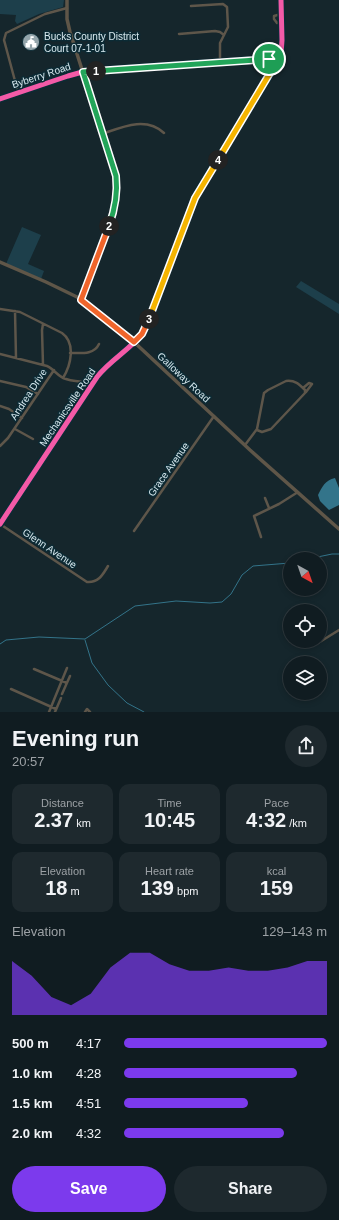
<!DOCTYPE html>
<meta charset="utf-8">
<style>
:root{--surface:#101c21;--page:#1e292e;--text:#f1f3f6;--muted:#9ca1a5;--line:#303a3f;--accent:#7c3aed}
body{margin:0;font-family:Arial,sans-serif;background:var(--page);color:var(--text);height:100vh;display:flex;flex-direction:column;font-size:15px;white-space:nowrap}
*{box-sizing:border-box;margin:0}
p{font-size:13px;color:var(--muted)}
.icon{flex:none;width:22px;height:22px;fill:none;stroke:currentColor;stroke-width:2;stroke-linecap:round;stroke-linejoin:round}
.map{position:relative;height:712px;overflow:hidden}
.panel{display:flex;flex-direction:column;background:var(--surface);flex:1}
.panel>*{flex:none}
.needle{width:26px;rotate:140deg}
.tools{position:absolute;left:283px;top:552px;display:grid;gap:8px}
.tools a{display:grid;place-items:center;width:44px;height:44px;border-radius:50%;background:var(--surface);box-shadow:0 2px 6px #0003,0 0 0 1px var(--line);font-size:20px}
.pin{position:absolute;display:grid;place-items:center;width:34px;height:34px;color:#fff;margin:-17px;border:2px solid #fff;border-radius:50%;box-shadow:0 1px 4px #0007}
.km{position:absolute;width:20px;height:20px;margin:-10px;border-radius:50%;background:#222;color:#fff;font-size:11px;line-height:20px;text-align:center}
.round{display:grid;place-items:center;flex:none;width:42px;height:42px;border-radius:21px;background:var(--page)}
.headline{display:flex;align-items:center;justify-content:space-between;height:68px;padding:0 12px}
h1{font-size:22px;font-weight:600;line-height:30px}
.figures{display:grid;grid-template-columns:repeat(3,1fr);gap:6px;height:68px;padding:4px 12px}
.figures div{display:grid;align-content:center;border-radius:10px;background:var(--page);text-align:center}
.figures b{font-size:20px;font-weight:600}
.figures small{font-size:11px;font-weight:400}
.figures p{font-size:11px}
.chart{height:112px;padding:8px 12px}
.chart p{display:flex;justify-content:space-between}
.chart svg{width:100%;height:72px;margin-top:4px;fill:var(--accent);opacity:.7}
.action{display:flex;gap:8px;margin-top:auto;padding:8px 12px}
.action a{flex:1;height:46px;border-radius:24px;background:var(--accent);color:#fff;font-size:16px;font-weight:600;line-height:46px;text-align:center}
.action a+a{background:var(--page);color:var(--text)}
ul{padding:0 12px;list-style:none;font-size:13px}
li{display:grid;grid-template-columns:64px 48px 1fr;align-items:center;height:30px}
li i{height:10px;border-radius:5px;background:var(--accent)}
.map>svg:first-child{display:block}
.green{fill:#1d3f4b}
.water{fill:#33748a}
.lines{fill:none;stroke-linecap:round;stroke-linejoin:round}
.stream{stroke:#33748a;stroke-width:1}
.minor{stroke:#5e564a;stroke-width:2.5}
.tertiary{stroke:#5e564a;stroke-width:3}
.secondary{stroke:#5f5648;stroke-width:3.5}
.cycleway-casing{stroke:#0c2b35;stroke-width:8}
.cycleway{stroke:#f35aa7;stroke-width:5}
.split-1-casing{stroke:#fff;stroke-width:8}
.split-2-casing{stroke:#fff;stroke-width:8}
.split-3-casing{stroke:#fff;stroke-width:8}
.split-4-casing{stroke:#fff;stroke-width:8}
.split-5-casing{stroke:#fff;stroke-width:8}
.split-1{stroke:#22a559;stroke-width:5}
.split-2{stroke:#22a559;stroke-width:5}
.split-3{stroke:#f0652b;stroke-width:5}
.split-4{stroke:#f5b400;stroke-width:5}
.split-5{stroke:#f5b400;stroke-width:5}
.labels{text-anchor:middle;stroke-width:3;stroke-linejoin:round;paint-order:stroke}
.poi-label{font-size:10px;fill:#d8e9ef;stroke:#0c2b35;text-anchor:start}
.street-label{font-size:10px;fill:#d8e9ef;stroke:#0c2b35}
</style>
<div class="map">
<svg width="339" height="712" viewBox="0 0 339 712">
<rect width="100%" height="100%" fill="#15262c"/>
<path class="green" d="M0,0H64L63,7L39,14L17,24L15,21L16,15L0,14Z
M22,227L41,235L28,264L44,271L41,279L6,264Z
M301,281L339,304V314L296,287Z"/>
<path class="water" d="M335,478L339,488V505L329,510L320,501L318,495C322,487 325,480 335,478Z"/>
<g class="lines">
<path class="stream" d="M308,559L332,554H339
M85,640L92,663L108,685L127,703L144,712
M0,644L6,640L39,637L85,639L135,606L176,601L210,603L222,602L231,594L242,575L253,566L290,563"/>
<path class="minor" d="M191,6L223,4L227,7L228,27L220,43V62
M281,14L274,16V19L277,23L281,22
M179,34L215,31L220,32L224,35
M18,92L4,40L6,33L45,14L67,8
M102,134C122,127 146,116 164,133
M0,309L20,312L62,333C76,343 71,365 63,378
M15,311L16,358
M70,353C81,353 94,355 99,344
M0,354L47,366C54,369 58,377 66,379C76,383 78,378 91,386
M43,365L42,330L43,324
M0,381L26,387L38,394
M303,388L309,383L312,384L306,392
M0,406L9,409L22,418
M15,429L33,439
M245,445L257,429L264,393L268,390L286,381C295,380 299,384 305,390V393L271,429L262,432L257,430
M0,446L8,438L54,370
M265,498L269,508
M0,524L87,582C99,583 103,574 108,566
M134,531L214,416
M261,537L254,516L279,504L298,492
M318,643L339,630
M34,669L67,683
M11,689L56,709
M62,694L70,676
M49,712L67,668
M55,712L61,698
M85,712L87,709L90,712"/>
<path class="tertiary" d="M0,99L68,76L86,71L279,58
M0,524L97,377C111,359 133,348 145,330L197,193L250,107L274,68L281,54L282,40L281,0"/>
<path class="secondary" d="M67,0V19L70,32L116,176L117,189L114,212L81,300
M0,262L46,282L77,297L90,305L134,342L250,450L339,529"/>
<g class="cycleway-casing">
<path id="cycleway" d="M0,99L68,76L86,71L279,58
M0,524L97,377C111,359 133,348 145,330L197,193L250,107L274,68L281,54L282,40L281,0"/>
</g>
<use href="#cycleway" class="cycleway"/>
</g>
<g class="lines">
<g class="split-1-casing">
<path id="split-1" d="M96,71L269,59"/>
</g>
<g class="split-2-casing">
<path id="split-2" d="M96,71L83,72L116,176C118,194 115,209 109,226"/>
</g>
<g class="split-3-casing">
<path id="split-3" d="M109,226L81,300L134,342L142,334L149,319"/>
</g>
<g class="split-4-casing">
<path id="split-4" d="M149,319L195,198L218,160"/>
</g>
<g class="split-5-casing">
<path id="split-5" d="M218,160L279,58L269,59"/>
</g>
<use href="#split-1" class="split-1"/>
<use href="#split-2" class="split-2"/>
<use href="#split-3" class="split-3"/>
<use href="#split-4" class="split-4"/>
<use href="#split-5" class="split-5"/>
</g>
<defs>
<g id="civic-disc" transform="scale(0.9)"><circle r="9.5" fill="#94a5ab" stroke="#0c2b35"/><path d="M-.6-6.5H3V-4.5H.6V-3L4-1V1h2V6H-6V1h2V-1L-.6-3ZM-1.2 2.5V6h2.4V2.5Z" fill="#fff"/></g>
</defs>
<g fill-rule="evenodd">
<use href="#civic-disc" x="31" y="42"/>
</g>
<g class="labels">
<g class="poi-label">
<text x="44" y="40">Bucks County District<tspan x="44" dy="12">Court 07-1-01</tspan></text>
</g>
<g class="street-label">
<text transform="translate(41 75) rotate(-18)" y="4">Byberry Road</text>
<text transform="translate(184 377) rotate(43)" y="4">Galloway Road</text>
<text transform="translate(28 394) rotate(-57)" y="4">Andrea Drive</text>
<text transform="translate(67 407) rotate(-56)" y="4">Mechanicsville Road</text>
<text transform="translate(168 469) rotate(-55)" y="4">Grace Avenue</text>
<text transform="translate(50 548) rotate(34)" y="4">Glenn Avenue</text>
</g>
</g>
</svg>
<div class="tools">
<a><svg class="needle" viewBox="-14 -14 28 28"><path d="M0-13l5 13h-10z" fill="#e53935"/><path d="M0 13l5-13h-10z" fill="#9ca1a5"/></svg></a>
<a><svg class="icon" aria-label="locate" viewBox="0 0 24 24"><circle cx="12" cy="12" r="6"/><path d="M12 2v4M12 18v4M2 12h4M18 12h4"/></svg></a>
<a><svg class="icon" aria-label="layers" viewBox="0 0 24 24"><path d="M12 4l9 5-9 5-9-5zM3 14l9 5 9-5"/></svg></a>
</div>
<div class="pin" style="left:269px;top:59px;background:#1e9e55"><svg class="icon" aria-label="arrive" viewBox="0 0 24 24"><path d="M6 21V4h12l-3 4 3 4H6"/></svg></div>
<b class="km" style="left:96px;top:71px">1</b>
<b class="km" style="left:109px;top:226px">2</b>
<b class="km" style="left:149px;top:319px">3</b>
<b class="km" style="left:218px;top:160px">4</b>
</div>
<section class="panel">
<div class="headline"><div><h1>Evening run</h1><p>20:57</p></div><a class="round"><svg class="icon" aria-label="share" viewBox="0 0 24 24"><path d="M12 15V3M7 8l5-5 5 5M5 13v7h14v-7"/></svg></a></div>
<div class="figures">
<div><p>Distance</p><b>2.37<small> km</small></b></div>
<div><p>Time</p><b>10:45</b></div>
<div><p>Pace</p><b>4:32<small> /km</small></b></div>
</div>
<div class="figures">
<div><p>Elevation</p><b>18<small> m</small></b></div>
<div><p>Heart rate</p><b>139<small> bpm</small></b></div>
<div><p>kcal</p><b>159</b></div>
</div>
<div class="chart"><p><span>Elevation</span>129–143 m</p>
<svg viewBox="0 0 160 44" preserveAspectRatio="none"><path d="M0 44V11L10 20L20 33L30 38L40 31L50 15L60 6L70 6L80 13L90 17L100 17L110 15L120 17L130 17L140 15L150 11L160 11V44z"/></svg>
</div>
<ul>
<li><b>500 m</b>4:17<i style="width:100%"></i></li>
<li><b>1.0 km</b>4:28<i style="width:85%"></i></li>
<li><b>1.5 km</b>4:51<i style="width:61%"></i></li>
<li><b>2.0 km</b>4:32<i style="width:79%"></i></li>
</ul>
<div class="action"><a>Save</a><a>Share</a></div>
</section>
